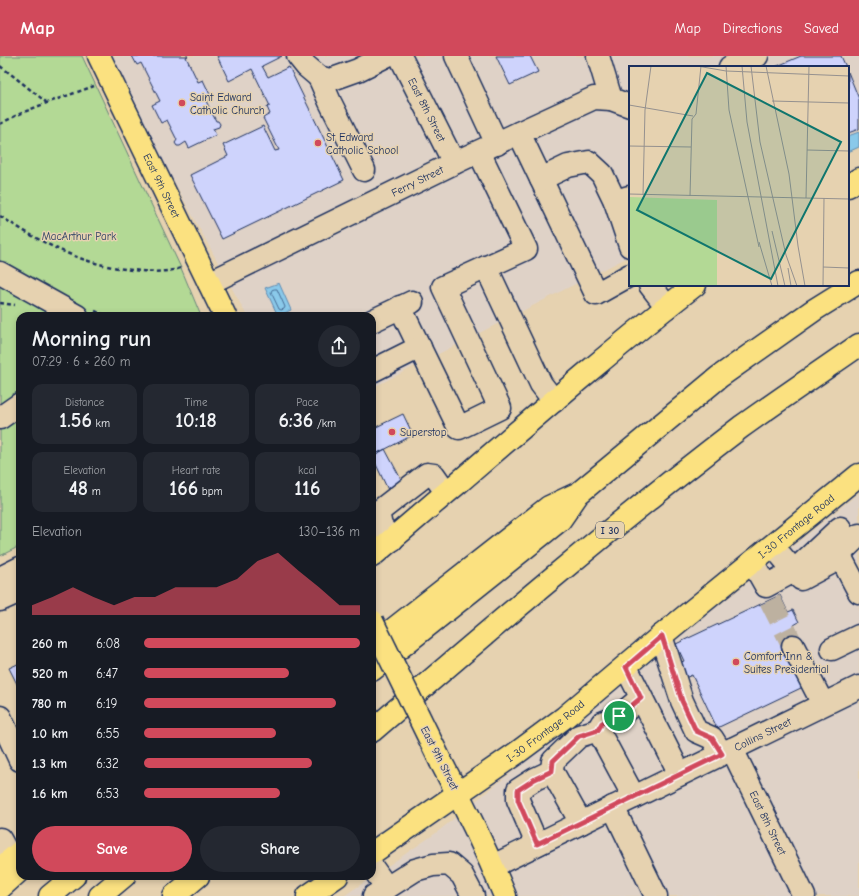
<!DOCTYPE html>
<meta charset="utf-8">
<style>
:root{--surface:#171b24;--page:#242831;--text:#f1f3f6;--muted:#9ea1a6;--accent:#d1495b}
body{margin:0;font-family:"Comic Neue",sans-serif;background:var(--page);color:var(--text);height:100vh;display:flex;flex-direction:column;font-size:15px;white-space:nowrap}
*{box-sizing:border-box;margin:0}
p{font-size:13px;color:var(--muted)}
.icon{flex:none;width:22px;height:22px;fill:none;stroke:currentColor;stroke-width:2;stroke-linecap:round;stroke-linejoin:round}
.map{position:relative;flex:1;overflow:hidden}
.details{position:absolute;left:16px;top:256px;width:360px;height:568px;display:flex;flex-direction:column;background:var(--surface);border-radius:12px;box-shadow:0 2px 6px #0003}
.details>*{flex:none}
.pin{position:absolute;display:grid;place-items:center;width:34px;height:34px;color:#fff;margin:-17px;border:2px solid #fff;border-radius:50%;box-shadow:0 1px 4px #0007}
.round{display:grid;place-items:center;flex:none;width:42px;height:42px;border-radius:21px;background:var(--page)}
.summary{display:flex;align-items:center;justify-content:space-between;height:68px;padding:0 16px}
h1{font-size:22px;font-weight:800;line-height:30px}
.metrics{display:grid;grid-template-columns:repeat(3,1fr);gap:6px;height:68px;padding:4px 16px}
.metrics div{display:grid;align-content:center;border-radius:10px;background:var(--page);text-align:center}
.metrics b{font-size:20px;font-weight:800}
.metrics small{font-size:11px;font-weight:400}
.metrics p{font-size:11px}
.chart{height:112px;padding:8px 16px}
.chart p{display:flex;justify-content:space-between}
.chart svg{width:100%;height:72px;margin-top:4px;fill:var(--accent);opacity:.7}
.button{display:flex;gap:8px;margin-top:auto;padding:8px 16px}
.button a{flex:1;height:46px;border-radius:24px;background:var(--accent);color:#fff;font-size:16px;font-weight:800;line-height:46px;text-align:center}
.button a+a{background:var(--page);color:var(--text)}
ul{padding:0 16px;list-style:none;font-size:13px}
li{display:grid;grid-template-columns:64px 48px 1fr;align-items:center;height:30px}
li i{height:10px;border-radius:5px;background:var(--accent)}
header{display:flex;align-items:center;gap:24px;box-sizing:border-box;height:56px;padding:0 20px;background:var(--accent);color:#fff}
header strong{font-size:19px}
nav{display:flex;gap:22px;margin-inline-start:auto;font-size:14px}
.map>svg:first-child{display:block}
.built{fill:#dfd2c7}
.green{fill:#b3d995;stroke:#67847a}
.water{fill:#8ac9ea;stroke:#5e8bb2}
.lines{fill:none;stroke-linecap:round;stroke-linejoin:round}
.shore{stroke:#476d96;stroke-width:1}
.building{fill:#ced3fc;stroke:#1b2f5e}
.minor-tunnel{stroke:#bdb1a0;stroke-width:22;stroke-dasharray:22 11;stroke-linecap:butt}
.minor-casing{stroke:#1b2f5e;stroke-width:25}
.major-casing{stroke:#1b2f5e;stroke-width:25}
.highway-casing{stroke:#1b2f5e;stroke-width:25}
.path{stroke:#1b2f5e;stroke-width:2.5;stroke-dasharray:4 3;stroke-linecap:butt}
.minor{stroke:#e6d2b0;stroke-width:22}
.major{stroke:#fbe180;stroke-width:22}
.highway{stroke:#fbe180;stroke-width:22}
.major-bridge-casing{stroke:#1b2f5e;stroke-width:25;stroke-linecap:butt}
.major-bridge{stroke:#fbe180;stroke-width:22}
.route-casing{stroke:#fff;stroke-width:8}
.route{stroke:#d1495b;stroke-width:5}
.poi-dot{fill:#d1495b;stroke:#e6d2b0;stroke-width:1.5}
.labels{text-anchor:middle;stroke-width:3;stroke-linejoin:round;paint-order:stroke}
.shield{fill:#e6d2b0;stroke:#586077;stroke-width:1}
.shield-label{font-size:10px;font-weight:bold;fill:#1b2f5e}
.poi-label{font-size:11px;fill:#1b2f5e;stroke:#e6d2b0;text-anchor:start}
.street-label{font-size:11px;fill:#1b2f5e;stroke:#e6d2b0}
.park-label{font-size:11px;fill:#2a4064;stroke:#e6d2b0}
.inset-road{fill:none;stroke:#95918f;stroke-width:1}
.view{fill:#0f766e;fill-opacity:0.15;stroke:#0f766e;stroke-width:2}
.inset-edge{fill:none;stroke:#1b2f5e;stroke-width:2}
</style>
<header>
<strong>Map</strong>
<nav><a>Map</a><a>Directions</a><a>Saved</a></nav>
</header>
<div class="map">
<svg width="859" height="840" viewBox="0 0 859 840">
<rect width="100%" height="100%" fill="#e6d2b0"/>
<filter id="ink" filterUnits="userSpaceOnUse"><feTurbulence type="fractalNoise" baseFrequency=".025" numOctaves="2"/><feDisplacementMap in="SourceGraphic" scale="8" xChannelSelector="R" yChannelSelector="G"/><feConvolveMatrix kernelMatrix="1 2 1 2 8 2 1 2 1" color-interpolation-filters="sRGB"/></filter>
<g filter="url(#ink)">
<path class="built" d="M106,0H859V83L848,88V11H630V200L372,332V260H247Z
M859,437V840H344L436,777Z"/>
<path class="green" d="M0,0H82L181,212L201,260H20V490L0,500Z"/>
<path class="water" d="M859,76V91L848,96V80Z
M279,227L291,254L278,260L265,232Z"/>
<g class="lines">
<path class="shore" d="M275,233H277L285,251L284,253L281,254L279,253L271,236L272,234Z"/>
</g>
<path class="building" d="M132,0H188L186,1L198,26L203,24L212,43L206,45L216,65H218L220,68L219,71L213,73L216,79L189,92L186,86L180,90H177L175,87L177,84L167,64L161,67L152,49L160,45L141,7L137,9Z
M217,0H282L262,10L268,21L289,11L344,124L222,183L190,119L228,100L223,89L263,70L275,95L279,94L263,62L270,58L267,51L270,50L252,13L229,25Z
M496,0H530L538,16L510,29Z
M801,0H841L846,11H775Z
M848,16L859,43V73L848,77Z
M403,358L413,379L372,400V373Z
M385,393L403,427L389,436L372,400Z
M780,539L788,556L793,554L799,566L794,569L802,586L803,631L717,672L692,619L685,622L679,607L684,605L676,588Z
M20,607V634L9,612Z"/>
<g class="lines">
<path class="minor-tunnel" d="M770,544L793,590"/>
<g class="minor-casing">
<g id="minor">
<path d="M298,0L306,10L319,21L330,24L358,14L386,0"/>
<path id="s1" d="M400,0L454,107"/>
<path d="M456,0L497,88"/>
<path d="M598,0L611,43"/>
<path d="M730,11L757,0"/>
<path d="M319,21L330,46L364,114"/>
<path d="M519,77L596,238L630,219"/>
<path d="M541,123L568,110L589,106L602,118L615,145"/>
<path d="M629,141L615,145L630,190"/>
<path d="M486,211L541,328L554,345"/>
<path d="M0,217L77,260"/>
<path id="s2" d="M209,227L454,107L594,42L611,43L630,50"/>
<path d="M650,229L667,251"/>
<path d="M400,251L459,372L500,352L443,231L526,193L479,96"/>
<path d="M372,265L412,246"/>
<path d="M372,315L420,291"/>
<path d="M0,362L20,348"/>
<path d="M392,484L381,470L378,456L427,418L434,419L446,436"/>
<path d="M773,490L801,523L829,508L859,479"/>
<path d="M839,498L859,536"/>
<path d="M753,507L766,530L794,515L840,472"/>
<path d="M0,522L20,512"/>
<path d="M0,544L20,535"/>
<path d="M661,580L682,645L696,675L712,682L722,698"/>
<path d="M793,590L823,648"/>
<path d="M832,593L859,580"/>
<path d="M626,611L680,718"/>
<path d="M0,661L20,704"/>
<path id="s3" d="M732,693L804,840"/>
<path d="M634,741L598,674L602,667L619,660L641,642"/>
<path d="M613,751L656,840"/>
<path d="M581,767L552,715L553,705L579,680L598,674"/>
<path d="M0,783L11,803"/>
<path d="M537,788L518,744V734L535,723L552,715"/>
<path id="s4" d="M493,810L859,631"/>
<path d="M372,811L387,832"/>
<path d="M374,840L415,814L433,809L449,808L462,819L473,840"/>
</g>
</g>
<g class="major-casing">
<g id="major">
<path id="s5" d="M99,0L225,260"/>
<path d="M848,130L859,123"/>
<path d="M372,500C401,476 429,451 458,427C536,360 614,292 695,229"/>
<path d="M441,706C465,750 486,794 505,840"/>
<path id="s6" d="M372,797L518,696L565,661L661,580L859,419"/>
<path d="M0,813L20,796"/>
<path d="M308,840L337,820"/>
</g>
</g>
<g class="highway-casing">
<path id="highway" d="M372,590L549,451L579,437L719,321L814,254L859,226
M372,614L560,464L578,438
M372,675C493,571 614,468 741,371C780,343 820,316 859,289
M0,832L20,814
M50,840L74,820
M100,840L124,820
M174,840L198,820"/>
</g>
<path class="path" d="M0,10L12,19L46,46
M0,68C30,51 62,42 94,30
M0,160C44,188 79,208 132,214C149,216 165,217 181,212
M0,247L15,249
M95,255L107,260"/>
<use href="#minor" class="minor"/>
<use href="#major" class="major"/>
<use href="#highway" class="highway"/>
<g class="major-bridge-casing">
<path id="major-bridge" d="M372,565L441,706"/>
</g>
<use href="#major-bridge" class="major-bridge"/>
</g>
</g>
<g class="lines" filter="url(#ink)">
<g class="route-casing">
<path id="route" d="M662,580L682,645L696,675L712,682L722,698L537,788L518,744V734L535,723L552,715L553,705L579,680L598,674L602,667L619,660L641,642L626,611Z"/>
</g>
<use href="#route" class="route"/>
</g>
<g class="poi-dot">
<circle cx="182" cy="47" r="4"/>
<circle cx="318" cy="87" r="4"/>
<circle cx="392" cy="376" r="4"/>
<circle cx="736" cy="606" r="4"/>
</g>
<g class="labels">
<rect class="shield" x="596" y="466" width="28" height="16" rx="3"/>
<g class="shield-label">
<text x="610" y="478">I 30</text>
</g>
<g class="poi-label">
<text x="190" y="45">Saint Edward<tspan x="190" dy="13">Catholic Church</tspan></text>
<text x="326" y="85">St Edward<tspan x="326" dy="13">Catholic School</tspan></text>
<text x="400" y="380">Superstop</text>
<text x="744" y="604">Comfort Inn &amp;<tspan x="744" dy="13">Suites Presidential</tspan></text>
</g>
<g class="street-label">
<text dy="4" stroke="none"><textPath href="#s1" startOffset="60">East 8th Street</textPath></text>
<text dy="4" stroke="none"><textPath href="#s2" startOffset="232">Ferry Street</textPath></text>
<text dy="4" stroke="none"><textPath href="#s5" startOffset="144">East 9th Street</textPath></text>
<text dy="4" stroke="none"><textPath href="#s6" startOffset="536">I-30 Frontage Road</textPath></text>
<text dy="4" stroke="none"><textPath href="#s6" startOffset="212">I-30 Frontage Road</textPath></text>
<text dy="4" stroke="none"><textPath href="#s4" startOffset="300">Collins Street</textPath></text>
<text transform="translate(440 702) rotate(63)" y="4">East 9th Street</text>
<text dy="4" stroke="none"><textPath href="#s3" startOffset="82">East 8th Street</textPath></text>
</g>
<g class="park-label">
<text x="79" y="184">MacArthur Park</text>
</g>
</g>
<g transform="translate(629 10)">
<rect width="220" height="220" fill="#e6d2b0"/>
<path d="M0,131L88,134V220H0Z" fill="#b3d995"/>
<path class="inset-road" d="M68,0L97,5L220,10M97,0L100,44L130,181M113,0L118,56L149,220M122,0L131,76L157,189L168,220M137,0L160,108L169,180M143,35L220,37M0,39L64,50M0,80L62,81M178,84L220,85M0,128L220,133M14,129L16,44L22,0M61,130L63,53L67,48L72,0M177,132L180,0M143,165L156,220M130,176L143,220M169,180L176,220M194,201L220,202M159,202L162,220M194,220L195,132"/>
<path class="view" d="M78,7L212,76L142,213L8,144Z"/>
<rect width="220" height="220" class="inset-edge"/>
</g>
</svg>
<div class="pin" style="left:619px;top:660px;background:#1e9e55"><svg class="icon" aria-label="arrive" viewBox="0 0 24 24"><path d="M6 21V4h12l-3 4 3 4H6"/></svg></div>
<section class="details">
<div class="summary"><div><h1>Morning run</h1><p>07:29 · 6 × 260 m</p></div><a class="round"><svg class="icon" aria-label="share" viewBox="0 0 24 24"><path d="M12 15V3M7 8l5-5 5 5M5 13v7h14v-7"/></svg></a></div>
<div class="metrics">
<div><p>Distance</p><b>1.56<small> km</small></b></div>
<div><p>Time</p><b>10:18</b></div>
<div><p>Pace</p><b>6:36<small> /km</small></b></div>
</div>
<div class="metrics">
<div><p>Elevation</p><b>48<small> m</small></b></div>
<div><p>Heart rate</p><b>166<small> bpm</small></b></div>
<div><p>kcal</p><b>116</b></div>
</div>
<div class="chart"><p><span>Elevation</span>130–136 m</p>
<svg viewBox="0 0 160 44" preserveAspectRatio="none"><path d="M0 44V38L10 33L20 27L30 33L40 38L50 33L60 33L70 27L80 27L90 27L100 22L110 11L120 6L130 17L140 27L150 38L160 38V44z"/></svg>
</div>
<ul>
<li><b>260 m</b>6:08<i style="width:100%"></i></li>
<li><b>520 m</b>6:47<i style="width:67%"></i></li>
<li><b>780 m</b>6:19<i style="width:89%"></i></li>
<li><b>1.0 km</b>6:55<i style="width:61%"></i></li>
<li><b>1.3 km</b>6:32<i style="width:78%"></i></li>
<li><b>1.6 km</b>6:53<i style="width:63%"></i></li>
</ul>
<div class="button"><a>Save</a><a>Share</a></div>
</section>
</div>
